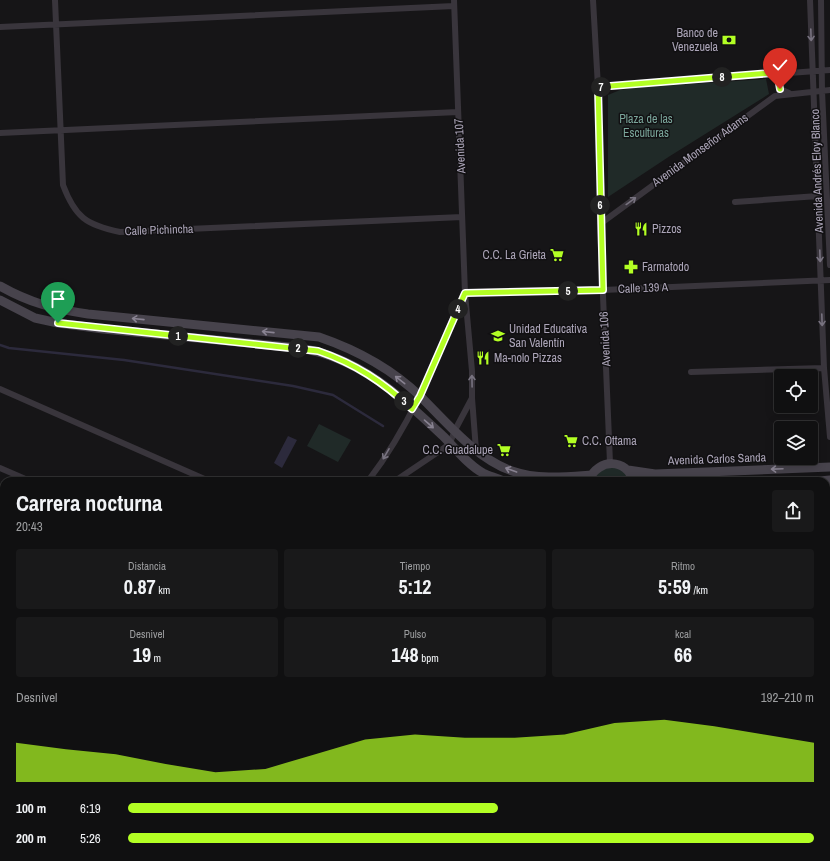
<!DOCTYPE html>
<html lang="es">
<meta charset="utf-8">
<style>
:root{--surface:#101011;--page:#19191a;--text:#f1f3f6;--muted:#9c9d9f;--line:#303031;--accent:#b3ff24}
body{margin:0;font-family:"Archivo Narrow",sans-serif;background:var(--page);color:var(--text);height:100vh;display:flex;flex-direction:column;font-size:15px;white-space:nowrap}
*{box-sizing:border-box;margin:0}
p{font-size:13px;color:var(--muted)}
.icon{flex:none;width:22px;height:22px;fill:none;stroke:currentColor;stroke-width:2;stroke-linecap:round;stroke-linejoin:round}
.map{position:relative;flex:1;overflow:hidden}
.details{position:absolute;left:0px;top:477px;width:830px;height:384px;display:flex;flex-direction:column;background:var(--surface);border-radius:12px 12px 0 0;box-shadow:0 2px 10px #0003,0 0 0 1px var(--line)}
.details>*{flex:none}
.tools{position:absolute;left:774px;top:369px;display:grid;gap:8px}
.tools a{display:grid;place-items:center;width:44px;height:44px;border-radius:4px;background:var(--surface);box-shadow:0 2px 10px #0003,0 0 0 1px var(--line);font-size:20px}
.pin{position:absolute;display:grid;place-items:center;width:34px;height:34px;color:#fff;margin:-41px -17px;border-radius:50% 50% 50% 0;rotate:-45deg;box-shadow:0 0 4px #0007}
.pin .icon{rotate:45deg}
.km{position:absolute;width:20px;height:20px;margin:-10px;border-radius:50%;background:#222;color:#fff;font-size:11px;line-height:20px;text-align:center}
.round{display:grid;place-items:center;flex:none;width:42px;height:42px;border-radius:4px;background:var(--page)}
.headline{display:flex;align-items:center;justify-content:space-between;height:68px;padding:0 16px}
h1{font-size:22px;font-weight:800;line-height:30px}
.metrics{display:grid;grid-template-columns:repeat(3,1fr);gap:6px;height:68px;padding:4px 16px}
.metrics div{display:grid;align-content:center;border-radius:4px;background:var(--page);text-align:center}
.metrics b{font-size:20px;font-weight:800}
.metrics small{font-size:11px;font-weight:400}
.metrics p{font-size:11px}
.chart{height:112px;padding:8px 16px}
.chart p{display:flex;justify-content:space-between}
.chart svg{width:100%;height:72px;margin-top:4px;fill:var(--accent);opacity:.7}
ul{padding:0 16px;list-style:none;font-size:13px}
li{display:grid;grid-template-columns:64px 48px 1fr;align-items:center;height:30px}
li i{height:10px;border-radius:5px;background:var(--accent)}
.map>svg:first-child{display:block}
.green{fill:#202a28}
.water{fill:#2c2a3c}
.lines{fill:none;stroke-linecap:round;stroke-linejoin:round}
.stream{stroke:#2c2a3c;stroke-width:2.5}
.street{stroke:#39353c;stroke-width:6}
.secondary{stroke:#47434c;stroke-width:9}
.oneway{stroke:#787380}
.oneway2{stroke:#898392}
.route-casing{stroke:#fff;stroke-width:8}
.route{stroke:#b3ff24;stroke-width:5}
.labels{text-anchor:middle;stroke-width:3;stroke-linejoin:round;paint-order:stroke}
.poi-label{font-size:12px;fill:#aca5b8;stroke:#111012;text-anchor:start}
.park-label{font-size:12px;fill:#7aa59a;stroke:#111012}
.street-label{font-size:12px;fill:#aca5b8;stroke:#111012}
</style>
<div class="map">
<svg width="830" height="861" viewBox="0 0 830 861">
<rect width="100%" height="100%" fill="#161517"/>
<path class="green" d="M766,79L769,94L670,156L608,197V95L620,90L644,87Z
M319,424L351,440L338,462L307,446Z
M603,467L622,468L631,481H592Z"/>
<path class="water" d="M288,436L297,440L282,468L274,463Z"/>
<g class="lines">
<path class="stream" d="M0,345L9,348L124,360L293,386L333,395L383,426
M427,480L428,481"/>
<path class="street" d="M55,0L63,185C75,217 86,225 120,232L462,217
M593,0L598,87L600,224L610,463
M810,0L824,368L830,437
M821,0L822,91L830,265
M0,27L454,6
M784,72L778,78L780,89L789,93
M598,87L830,70
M0,133L458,112
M735,202L818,196
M600,224L775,96L830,90
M465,293L603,290L830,280
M691,372L824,368
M0,389L209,481
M472,398L476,450
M0,468L30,481
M368,481C411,425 437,359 464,294
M395,481L444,448L450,443L455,430L472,398V371L465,293L454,0
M0,545L4,546
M0,624L4,626
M0,637L4,638
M826,649H830
M0,670L4,673
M0,688L4,683
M0,815L4,810
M201,857L206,861
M379,857L389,861
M414,857L427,861
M473,857L530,861
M537,857V861
M74,861L77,857
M97,861L100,857
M812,861V857
M828,861H830"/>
<path class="secondary" d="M0,286C30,303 54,309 88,314L319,337C357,350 392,369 421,397C447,423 477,459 512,471C538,480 565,477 591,475
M0,300L35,318L58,323L103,329L299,348C359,357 400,396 443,436C455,448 468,465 483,473C489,476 497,478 503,481
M628,470L655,474L830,467
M589,480C598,458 627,458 633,481
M820,481L830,480"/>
</g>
<defs><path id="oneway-shaft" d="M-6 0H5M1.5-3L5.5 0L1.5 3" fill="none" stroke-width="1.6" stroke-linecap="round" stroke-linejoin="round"/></defs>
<g class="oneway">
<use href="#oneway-shaft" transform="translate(811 35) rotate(88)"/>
<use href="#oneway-shaft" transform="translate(631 201) rotate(-36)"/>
<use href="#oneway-shaft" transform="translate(820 256) rotate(88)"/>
<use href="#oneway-shaft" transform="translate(822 320) rotate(88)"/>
<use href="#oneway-shaft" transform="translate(472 381) rotate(-91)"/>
<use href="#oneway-shaft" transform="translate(386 454) rotate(120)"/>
</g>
<g class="oneway2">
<use href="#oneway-shaft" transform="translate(138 319) rotate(-174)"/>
<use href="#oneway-shaft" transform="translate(268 332) rotate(-174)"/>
<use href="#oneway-shaft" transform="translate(400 380) rotate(-142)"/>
<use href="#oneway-shaft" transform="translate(429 424) rotate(41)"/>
<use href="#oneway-shaft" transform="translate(777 469) rotate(178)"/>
<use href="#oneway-shaft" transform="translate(511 470) rotate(-160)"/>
</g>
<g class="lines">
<g class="route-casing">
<path id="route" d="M58,323L318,351C356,364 383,382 412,409L420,396L465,293L603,290L598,87L784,72L778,78L780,89"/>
</g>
<use href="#route" class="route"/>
</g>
<defs>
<g id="bank-bare" transform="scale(1.08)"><path d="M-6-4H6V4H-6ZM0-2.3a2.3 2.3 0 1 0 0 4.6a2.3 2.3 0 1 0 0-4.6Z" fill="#b3ff24" stroke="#111012" stroke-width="2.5" paint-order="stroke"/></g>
<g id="restaurant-bare" transform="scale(1.08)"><path d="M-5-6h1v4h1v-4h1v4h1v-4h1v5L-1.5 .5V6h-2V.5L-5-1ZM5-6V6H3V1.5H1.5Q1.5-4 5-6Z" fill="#b3ff24" stroke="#111012" stroke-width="2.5" paint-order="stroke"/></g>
<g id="supermarket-bare" transform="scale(1.08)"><path d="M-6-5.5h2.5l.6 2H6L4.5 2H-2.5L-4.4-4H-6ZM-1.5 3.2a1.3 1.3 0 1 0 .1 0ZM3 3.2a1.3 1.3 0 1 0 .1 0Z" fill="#b3ff24" stroke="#111012" stroke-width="2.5" paint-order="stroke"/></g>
<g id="pharmacy-bare" transform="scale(1.08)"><path d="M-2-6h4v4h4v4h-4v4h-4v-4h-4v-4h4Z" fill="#b3ff24" stroke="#111012" stroke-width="2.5" paint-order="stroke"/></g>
<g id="school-bare" transform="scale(1.08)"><path d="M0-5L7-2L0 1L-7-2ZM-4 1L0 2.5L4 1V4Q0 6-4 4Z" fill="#b3ff24" stroke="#111012" stroke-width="2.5" paint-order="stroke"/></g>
</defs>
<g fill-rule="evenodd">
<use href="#bank-bare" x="729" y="40"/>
<use href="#restaurant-bare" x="641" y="229"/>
<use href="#supermarket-bare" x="557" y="255"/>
<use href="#pharmacy-bare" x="631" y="267"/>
<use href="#school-bare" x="498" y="336"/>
<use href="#restaurant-bare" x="483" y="358"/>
<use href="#supermarket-bare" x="571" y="441"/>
<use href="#supermarket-bare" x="504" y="450"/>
</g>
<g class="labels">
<g class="poi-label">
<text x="718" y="37" text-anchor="end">Banco de<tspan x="718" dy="14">Venezuela</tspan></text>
<text x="652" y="233">Pizzos</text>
<text x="546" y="259" text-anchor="end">C.C. La Grieta</text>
<text x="642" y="271">Farmatodo</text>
<text x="509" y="333">Unidad Educativa<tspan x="509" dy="14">San Valentín</tspan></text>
<text x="494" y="362">Ma-nolo Pizzas</text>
<text x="582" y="445">C.C. Ottama</text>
<text x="493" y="454" text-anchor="end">C.C. Guadalupe</text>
</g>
<g class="park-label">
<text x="646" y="123">Plaza de las<tspan x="646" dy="14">Esculturas</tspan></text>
</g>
<g class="street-label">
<text transform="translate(460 146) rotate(-93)" y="4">Avenida 107</text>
<text transform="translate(700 150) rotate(-36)" y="4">Avenida Monseñor Adams</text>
<text transform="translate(817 171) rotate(-92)" y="4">Avenida Andrés Eloy Blanco</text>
<text transform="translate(159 230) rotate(-2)" y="4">Calle Pichincha</text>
<text transform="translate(643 288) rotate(-2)" y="4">Calle 139 A</text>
<text transform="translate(605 339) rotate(-93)" y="4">Avenida 106</text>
<text transform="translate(717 459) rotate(-2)" y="4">Avenida Carlos Sanda</text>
</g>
</g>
</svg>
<div class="tools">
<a><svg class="icon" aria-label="locate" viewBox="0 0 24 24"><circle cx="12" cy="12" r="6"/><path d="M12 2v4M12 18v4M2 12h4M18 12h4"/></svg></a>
<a><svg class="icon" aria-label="layers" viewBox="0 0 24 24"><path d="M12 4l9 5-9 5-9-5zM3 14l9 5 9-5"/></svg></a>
</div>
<div class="pin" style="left:58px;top:323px;background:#1e9e55"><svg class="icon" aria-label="arrive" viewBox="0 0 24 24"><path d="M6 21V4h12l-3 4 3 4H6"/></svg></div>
<div class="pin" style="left:780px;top:89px;background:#d93025"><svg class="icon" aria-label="check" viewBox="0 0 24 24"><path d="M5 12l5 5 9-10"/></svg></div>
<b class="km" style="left:178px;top:336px">1</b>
<b class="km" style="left:298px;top:348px">2</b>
<b class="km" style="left:404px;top:401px">3</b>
<b class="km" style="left:458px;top:309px">4</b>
<b class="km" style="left:568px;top:291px">5</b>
<b class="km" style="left:600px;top:205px">6</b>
<b class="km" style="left:601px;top:87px">7</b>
<b class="km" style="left:722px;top:77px">8</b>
<section class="details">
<div class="headline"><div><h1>Carrera nocturna</h1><p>20:43</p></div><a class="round"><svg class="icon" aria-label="share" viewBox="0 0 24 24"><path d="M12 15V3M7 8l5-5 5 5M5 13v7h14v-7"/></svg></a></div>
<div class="metrics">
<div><p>Distancia</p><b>0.87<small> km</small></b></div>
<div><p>Tiempo</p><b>5:12</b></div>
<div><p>Ritmo</p><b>5:59<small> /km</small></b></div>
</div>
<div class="metrics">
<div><p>Desnivel</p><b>19<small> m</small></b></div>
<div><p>Pulso</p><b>148<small> bpm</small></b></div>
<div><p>kcal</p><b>66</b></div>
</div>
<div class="chart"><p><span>Desnivel</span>192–210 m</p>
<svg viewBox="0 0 160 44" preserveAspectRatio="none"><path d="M0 44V20L10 24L20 27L30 33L40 38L50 36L60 27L70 18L80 15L90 17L100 17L110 15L120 8L130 6L140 10L150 15L160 20V44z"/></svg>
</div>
<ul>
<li><b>100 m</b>6:19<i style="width:54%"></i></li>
<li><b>200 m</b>5:26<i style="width:100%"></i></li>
</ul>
</section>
</div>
